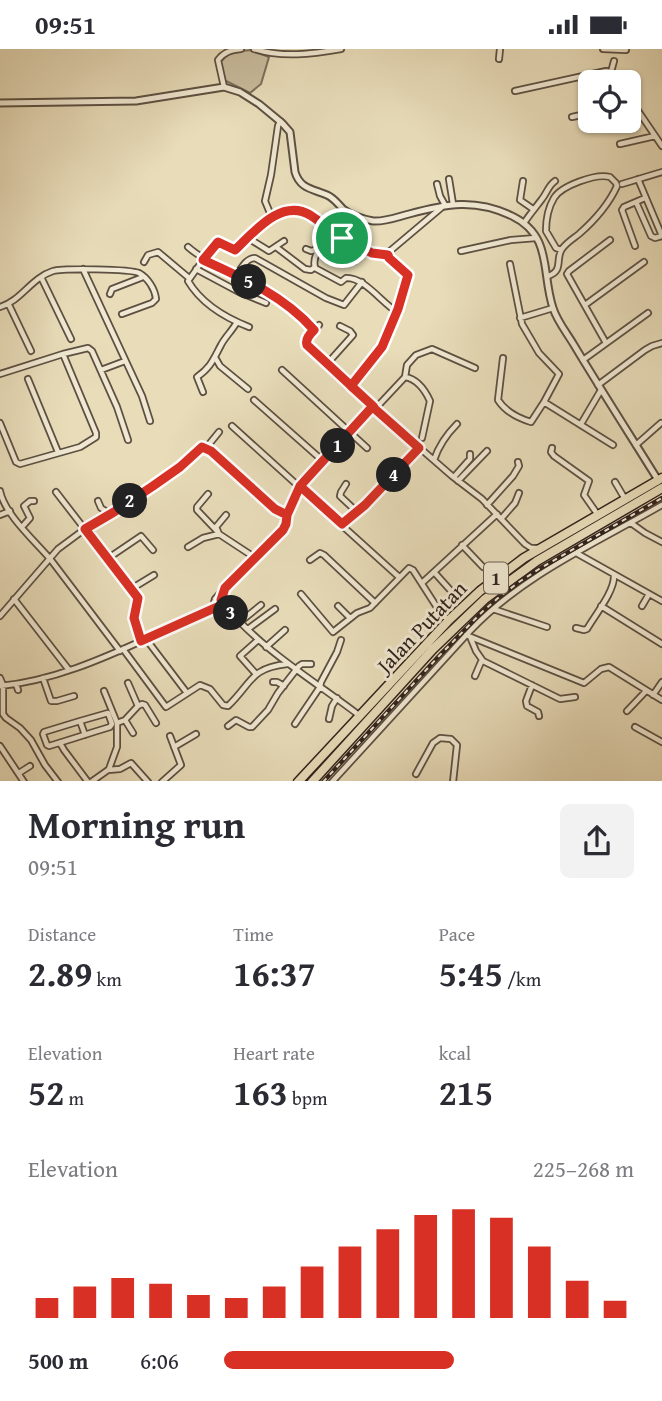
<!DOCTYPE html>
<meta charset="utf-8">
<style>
:root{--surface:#fff;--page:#f2f2f3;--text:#2b2b33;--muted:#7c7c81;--accent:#d93025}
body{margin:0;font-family:"Gentium Book Plus",serif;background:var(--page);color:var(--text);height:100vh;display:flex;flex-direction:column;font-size:26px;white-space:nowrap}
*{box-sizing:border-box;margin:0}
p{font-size:23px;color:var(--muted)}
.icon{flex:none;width:38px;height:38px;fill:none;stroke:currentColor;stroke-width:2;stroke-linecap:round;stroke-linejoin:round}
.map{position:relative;height:732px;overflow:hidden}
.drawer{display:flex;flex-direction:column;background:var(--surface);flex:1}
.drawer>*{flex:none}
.buttons{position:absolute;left:578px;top:21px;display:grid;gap:14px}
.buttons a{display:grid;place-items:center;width:63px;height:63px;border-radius:10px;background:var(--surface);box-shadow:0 2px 5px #0004;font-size:35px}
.pin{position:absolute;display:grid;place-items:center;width:60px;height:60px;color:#fff;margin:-30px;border:4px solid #fff;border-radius:50%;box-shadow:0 2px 7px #0007}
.km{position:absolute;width:35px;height:35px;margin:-18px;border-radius:50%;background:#222;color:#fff;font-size:19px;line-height:35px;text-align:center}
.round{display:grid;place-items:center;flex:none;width:74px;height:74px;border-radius:10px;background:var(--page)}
.summary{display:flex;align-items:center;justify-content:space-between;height:119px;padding:0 28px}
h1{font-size:38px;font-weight:700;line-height:52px}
.stats{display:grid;grid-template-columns:repeat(3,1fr);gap:10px;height:119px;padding:7px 28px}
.stats div{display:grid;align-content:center}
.stats b{font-size:35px;font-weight:700}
.stats small{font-size:19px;font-weight:400}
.stats p{font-size:19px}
.chart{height:196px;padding:14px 28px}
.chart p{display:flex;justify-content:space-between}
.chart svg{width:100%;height:126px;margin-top:7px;stroke:var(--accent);stroke-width:6}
ul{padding:0 28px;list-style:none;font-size:23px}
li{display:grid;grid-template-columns:112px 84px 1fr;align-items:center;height:52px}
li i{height:18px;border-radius:9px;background:var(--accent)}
.status{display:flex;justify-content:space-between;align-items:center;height:49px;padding:0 35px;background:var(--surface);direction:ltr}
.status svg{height:19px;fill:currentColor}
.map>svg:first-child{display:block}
.green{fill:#c9bc9e;stroke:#7c6e5c;stroke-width:2}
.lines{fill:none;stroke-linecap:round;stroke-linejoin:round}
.minor-casing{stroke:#5d5042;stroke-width:8}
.tertiary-casing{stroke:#5d5042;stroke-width:9}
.trunk-casing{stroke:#2f211b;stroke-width:11}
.minor{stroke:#f0e8d2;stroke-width:4.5}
.tertiary{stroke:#f0e8d2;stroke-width:5}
.trunk{stroke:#e8dcb9;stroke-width:8}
.rail-casing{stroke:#2f211b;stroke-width:4.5}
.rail{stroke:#f0e8d2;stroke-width:2;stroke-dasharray:5;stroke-linecap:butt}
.route-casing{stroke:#fff;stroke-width:14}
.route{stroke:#d93025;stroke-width:9}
.labels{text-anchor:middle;stroke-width:6;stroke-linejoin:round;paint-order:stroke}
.shield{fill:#f0e8d2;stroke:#695d52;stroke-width:2}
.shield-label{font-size:19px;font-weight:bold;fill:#2f211b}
.street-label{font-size:21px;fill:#2f211b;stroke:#f0e8d2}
</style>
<div class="status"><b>09:51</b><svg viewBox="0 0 49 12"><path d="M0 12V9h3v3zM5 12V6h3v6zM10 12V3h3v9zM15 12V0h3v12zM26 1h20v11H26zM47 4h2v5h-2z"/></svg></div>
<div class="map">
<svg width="662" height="733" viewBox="0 0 662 733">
<rect width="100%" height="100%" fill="#e8dcb9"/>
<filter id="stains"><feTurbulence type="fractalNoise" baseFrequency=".00286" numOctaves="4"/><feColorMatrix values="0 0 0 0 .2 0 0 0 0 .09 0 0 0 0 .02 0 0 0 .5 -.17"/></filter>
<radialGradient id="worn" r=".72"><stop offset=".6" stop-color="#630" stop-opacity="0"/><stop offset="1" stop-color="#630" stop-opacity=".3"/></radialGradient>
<path class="green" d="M251,1L269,8L261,35L250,44L224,31L220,14C228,2 238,2 251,1Z"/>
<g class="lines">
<g class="minor-casing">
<path id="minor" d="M254,0C282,9 312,5 341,0
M603,0L626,1
M499,10L500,0
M611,23L619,33
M611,23L614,12
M224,38L218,11C224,3 231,1 241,0
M515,42L606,22L611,23
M628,47L662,97
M572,68L590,64
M620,95L655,87
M449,130L453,155
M638,130L662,187
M523,132L520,151L533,160
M437,135L440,147L445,156
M622,135L662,123
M636,153L651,187L655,189L662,187
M272,169L265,152L271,126L278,77L280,72
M524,174C530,165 536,158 542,150C547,144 548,137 555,132
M333,183C327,196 311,202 315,219L341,233L346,229C364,228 381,253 397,263
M248,189L269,202L284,192
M635,197L622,161L624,158L645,149
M188,198C204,212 218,217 236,227C266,241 292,256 314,281
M276,198L305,220L311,221L315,218
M306,200L311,202L319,200
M461,202L511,191L536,189
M335,204L342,189
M354,212L360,198
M144,213L148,206L158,203L189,229
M510,215L522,275L539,304L559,325L544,353
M83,220L142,347L150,372
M196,220L239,243L266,254
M236,227C241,220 246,209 255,209L326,249L344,256L362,233
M548,227C564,222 555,210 562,200C566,194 574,189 579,185C595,171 608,157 617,137L616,134L610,128C596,124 561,137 554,149C548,159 546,172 546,182L556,199L561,201
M41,228L71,290
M110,245L112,240L143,228
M9,256L31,302
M585,256L644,213
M0,258C21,252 31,229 53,222C63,219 130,220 139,224C148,229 155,240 156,250L152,254L122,265
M520,269L553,259
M319,276L308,288L307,296L375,360L452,427L482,450L525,495L531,499H539
M249,278C226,269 201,254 188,232L203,211L218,193L235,201C249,188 264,168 283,163C307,155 323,178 342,189C356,197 372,205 388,206
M606,294L567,225L569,222L610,191
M503,309L498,351C505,362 518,369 531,373L544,353L613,396
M216,310L220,317L248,340
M583,311L648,264
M327,315L353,286L350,282L340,277
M101,321L125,312
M282,321L367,399
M0,325L63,305L88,299L92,302L117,358L128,391
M405,328C417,330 425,341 430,352L422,389
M28,330L58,403
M598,336L645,301L652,297L662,294
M351,337C362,325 374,312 382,298C387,290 410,232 407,225C404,218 392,213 388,206L390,202L441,159
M203,343L197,328C211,318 213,311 221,296C225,288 232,282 237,273
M254,351L323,412
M375,360L405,328L407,316L416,306L432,300L475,319
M0,374L16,413L20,415L80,398L96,388V384L63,305
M581,375L601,341
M232,377L399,528
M636,396L661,374
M206,399L219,383
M552,399L551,403L554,407L589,432L584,446L598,466
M434,411C439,396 446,386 457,375
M454,428L470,410V405
M458,432L487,402
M615,433L625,450
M346,435L341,443L340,447L357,463
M0,442C5,466 35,492 51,511C74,541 97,572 120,602
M56,443L138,549L134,569L141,592
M208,445L197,458V461L216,481
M98,452L101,459L110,465
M487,456L513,427L519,417L518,413
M0,466L10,462
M226,466L216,478L219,485L254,508
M501,470L515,454L519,444
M631,474L645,484L662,493
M342,475L365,456L419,399
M22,478L30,469L24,457L30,452H34
M462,496L483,518
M188,498L203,489L219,485
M578,505L662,552
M107,510L141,487L153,501
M310,511L320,504L324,506L375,554
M434,523L452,543
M422,534L497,465
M131,540L154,526
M301,545L333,583L357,564L370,559L409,519L413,521L438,560L448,571
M214 554a4 4 0 1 1 8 0a4 4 0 1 1-8 0Z
M14,550L69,621
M215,550L244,518L283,481L286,475L287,466L300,437L373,357
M222,553C261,601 312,630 360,667
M338,557L350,569
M601,557L662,595
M642,557L649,545
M493,560L547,578
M0,567L58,500L85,480L114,463L180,418L202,398L211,402L275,460L287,466
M240,573L261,556
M576,579L584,581L587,580C595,566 615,542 614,526
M248,580L275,560
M466,586L584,634L601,620L609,618L662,651
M146,590L187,644
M471,590L476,602L483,612L560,650L575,648
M266,598L285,581
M123,600L166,658L200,636L210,640L223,656L228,657C252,634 250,619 287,615
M256,625L240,607L258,591
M475,627L481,613L483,612
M0,629L3,636V665L6,669L20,679L31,691L45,716L58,733
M43,629L51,652H57L74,647
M273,633H277L284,637
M16,635L18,641
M532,636L526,652L527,657L538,663L539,667
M0,637C52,632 102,610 148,589C171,579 193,566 217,558
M104,642L117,674V698L109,720
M653,646L662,633
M138,657L142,655L145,656L156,674
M627,662L646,642
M329,670L332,657L337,649
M125,671L133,684
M80,672L44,683L43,685L47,696L49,697C69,691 90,684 110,678L112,675L108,664L80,672L85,686
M117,674L125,671L138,657L128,634
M295,675L320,638L321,633L337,603L341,591
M228,677L236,671L249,678H252L268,661L278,644L299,617L302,615H311
M635,678L662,693
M60,694L64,701L88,733
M0,697L24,733
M174,698L196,685
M19,724L30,717
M416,725L433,694L440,689L451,690L457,696L453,733
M91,733L108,721L120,720L131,714L148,733
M162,733L181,716L170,687
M332,733L470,582C523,526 596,494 662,456"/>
</g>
<g class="tertiary-casing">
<path id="tertiary" d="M0,54L136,52L224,38L240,43L259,55L282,74L290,83L295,123C300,140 313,140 327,146C334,149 338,155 343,160C351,166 363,170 373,172C385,173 397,168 409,165C446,155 475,149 512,167C553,187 541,223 553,259C557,272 567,284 574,296C601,341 630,386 658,431"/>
</g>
<g class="trunk-casing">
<path id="trunk" d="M298,733L449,571L480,542L524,509L662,429
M312,733L433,600L485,550L537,512L662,439"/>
</g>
<use href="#minor" class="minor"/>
<use href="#tertiary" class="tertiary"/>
<use href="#trunk" class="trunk"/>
<g class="rail-casing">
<path id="rail" d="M323,733L439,607L482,563L498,549L519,533L539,520L662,449"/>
</g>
<use href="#rail" class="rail"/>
</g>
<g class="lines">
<g class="route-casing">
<path id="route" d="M342,189L372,204L388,206L389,209L408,226L398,260L382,298L351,337L373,357L300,437L287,466L275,460L211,402L202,398L180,418L153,437L114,463L85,480L138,549L134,569L141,592L217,558L233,565L221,551L225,539L283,481L286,475L287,466L300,437L342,475L365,456L419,399L375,360L373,357C351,337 329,316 307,296C305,290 310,285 314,281C284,247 243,229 203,211L218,193L235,201C254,183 281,149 310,166C321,173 331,182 342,189"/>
</g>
<use href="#route" class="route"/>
</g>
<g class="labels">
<rect class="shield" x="484" y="513.5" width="24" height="31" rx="5"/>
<g class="shield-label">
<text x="496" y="536">1</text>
</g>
<g class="street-label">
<text transform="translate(422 578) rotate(-46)" y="7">Jalan Putatan</text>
</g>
</g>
<rect width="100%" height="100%" filter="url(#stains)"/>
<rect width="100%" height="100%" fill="url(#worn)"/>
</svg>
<div class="buttons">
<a><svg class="icon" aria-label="locate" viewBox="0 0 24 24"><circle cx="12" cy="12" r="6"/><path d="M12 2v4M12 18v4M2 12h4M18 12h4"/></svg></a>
</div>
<div class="pin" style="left:342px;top:189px;background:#1e9e55"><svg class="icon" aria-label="arrive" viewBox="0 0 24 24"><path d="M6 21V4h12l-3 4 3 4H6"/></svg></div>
<b class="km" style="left:338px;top:397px">1</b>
<b class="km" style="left:130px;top:452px">2</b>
<b class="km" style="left:231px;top:564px">3</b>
<b class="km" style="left:394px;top:426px">4</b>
<b class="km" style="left:249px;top:233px">5</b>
</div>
<section class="drawer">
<div class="summary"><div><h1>Morning run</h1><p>09:51</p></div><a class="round"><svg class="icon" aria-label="share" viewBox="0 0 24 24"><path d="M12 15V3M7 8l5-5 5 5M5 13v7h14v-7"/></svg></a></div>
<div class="stats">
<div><p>Distance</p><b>2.89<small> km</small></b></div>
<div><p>Time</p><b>16:37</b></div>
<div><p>Pace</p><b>5:45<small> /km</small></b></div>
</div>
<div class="stats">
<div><p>Elevation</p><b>52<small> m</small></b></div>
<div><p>Heart rate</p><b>163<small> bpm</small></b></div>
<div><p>kcal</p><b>215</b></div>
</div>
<div class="chart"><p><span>Elevation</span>225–268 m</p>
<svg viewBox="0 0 160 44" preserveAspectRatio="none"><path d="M5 44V37M15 44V33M25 44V30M35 44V32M45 44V36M55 44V37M65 44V33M75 44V26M85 44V19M95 44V13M105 44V8M115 44V6M125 44V9M135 44V19M145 44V31M155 44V38"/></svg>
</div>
<ul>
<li><b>500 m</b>6:06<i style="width:56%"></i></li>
</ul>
</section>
